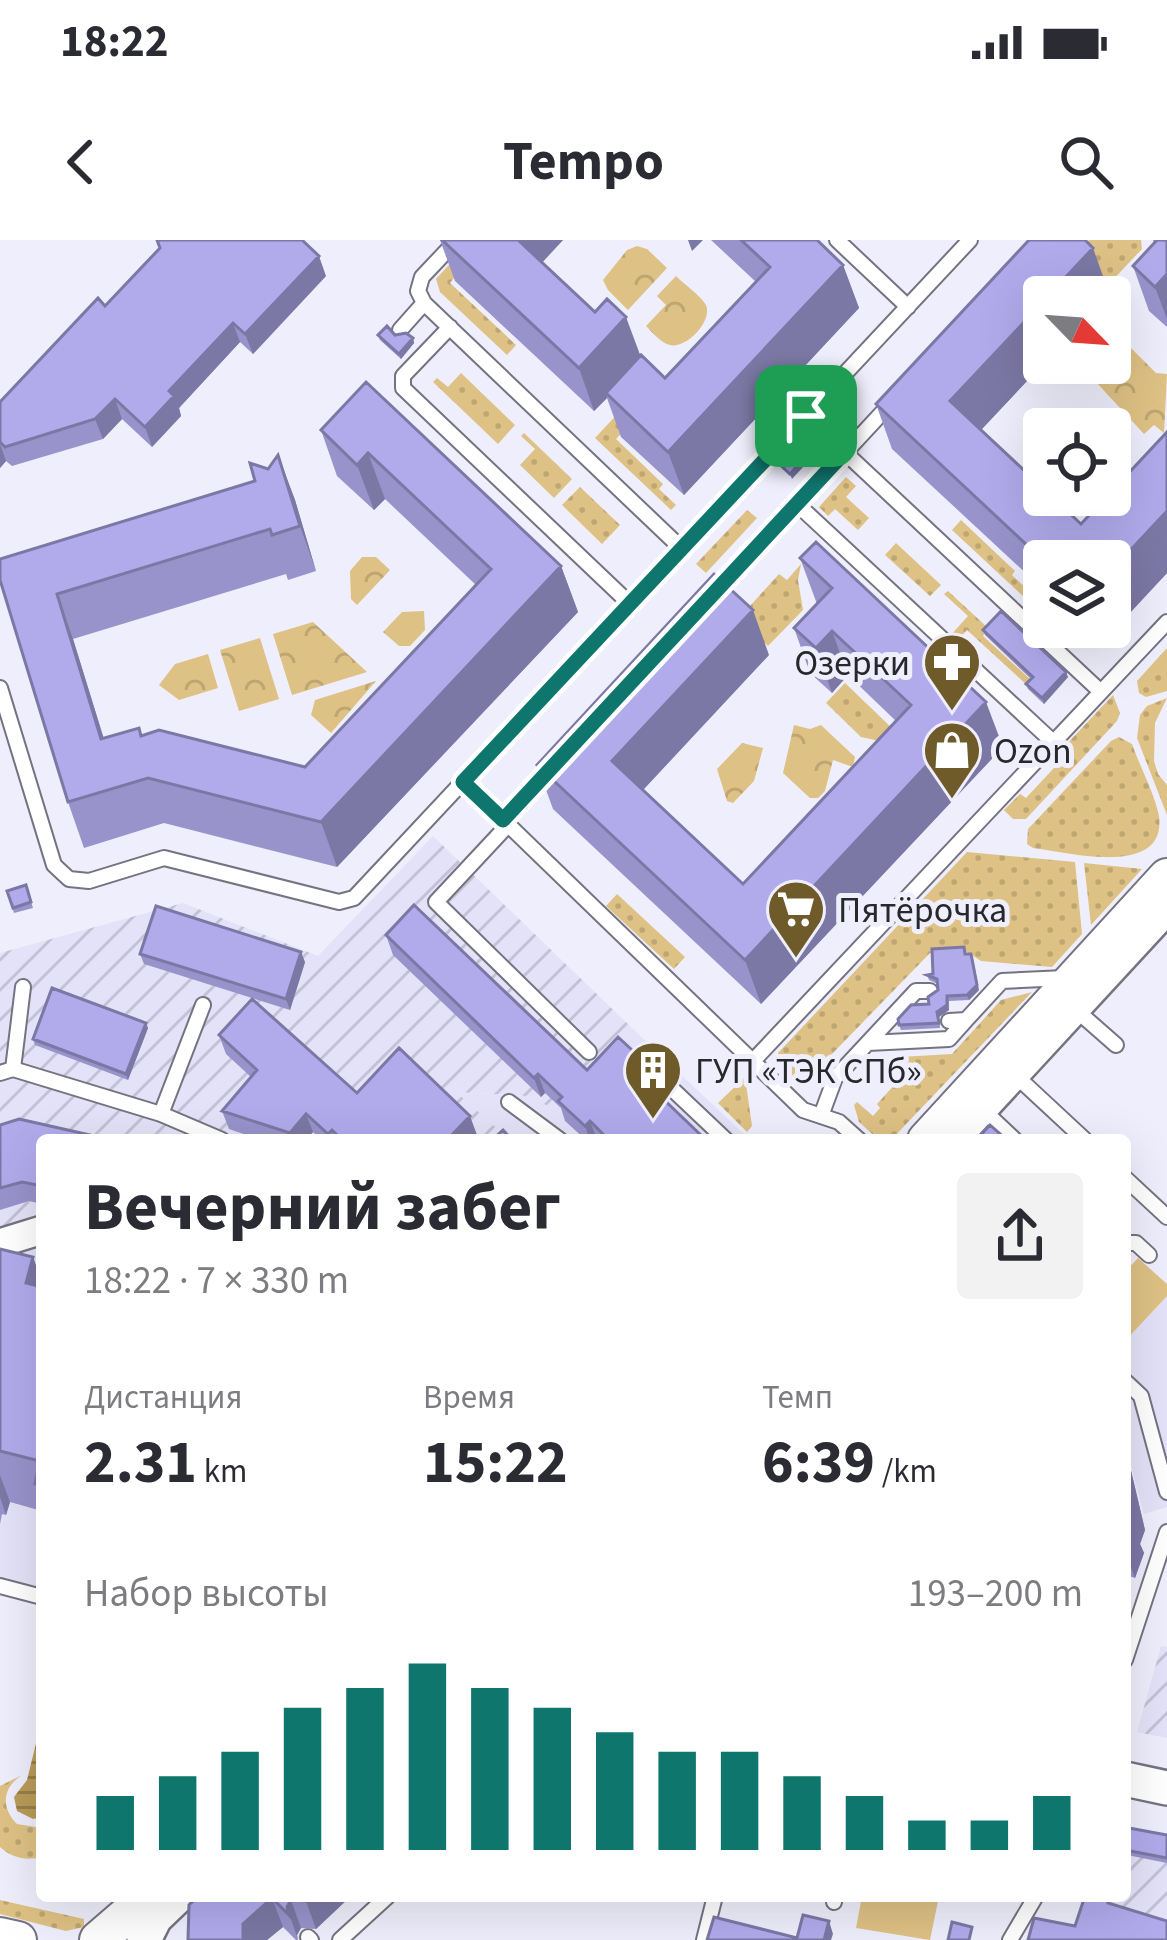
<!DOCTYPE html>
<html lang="ru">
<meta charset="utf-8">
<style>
:root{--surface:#fff;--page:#f2f2f3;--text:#2b2b33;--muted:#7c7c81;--accent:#0f766e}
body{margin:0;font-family:"Source Sans 3",sans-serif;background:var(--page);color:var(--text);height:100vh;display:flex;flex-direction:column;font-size:45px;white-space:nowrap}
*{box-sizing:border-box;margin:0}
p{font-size:39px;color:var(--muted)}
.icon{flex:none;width:66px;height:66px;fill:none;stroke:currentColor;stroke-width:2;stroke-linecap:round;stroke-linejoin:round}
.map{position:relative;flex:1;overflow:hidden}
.drawer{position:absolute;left:36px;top:894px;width:1095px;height:768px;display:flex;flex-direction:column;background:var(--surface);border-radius:12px;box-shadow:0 12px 48px #0002}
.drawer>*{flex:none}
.needle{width:78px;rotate:115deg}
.fabs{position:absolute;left:1023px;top:36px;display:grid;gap:24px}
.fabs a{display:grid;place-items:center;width:108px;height:108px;border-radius:12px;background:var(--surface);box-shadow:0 12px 48px #0002;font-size:60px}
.pin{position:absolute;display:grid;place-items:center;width:102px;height:102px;color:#fff;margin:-51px;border-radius:24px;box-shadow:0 6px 18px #0006}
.round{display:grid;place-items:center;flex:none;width:126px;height:126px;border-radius:12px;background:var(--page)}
.headline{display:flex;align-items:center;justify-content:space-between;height:204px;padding:0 48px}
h1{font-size:66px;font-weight:700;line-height:90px}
.figures{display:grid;grid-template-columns:repeat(3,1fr);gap:18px;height:204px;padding:12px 48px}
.figures div{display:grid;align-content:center}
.figures b{font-size:60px;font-weight:700}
.figures small{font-size:33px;font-weight:400}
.figures p{font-size:33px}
.chart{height:336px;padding:24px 48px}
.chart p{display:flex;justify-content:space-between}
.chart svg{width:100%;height:216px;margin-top:12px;stroke:var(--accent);stroke-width:6}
.status{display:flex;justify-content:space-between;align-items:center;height:84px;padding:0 60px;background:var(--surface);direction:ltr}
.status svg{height:33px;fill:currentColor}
header{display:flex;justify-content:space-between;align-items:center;height:156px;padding:0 48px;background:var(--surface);font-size:54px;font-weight:700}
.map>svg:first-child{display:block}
.built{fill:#e3e2f8}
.industrial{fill:url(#industrial-furrows)}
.grass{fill:url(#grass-dots)}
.park{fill:url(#park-crowns)}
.pitch{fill:#dec184}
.water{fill:url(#water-rules)}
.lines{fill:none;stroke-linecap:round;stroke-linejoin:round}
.service-casing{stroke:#74737f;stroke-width:18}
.minor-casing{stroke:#74737f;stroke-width:32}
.tertiary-casing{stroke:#74737f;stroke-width:38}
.secondary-casing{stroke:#74737f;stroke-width:40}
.service{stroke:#fff;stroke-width:14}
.minor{stroke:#fff;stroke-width:27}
.tertiary{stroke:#fff;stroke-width:33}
.secondary{stroke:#fff;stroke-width:36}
.wall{fill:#9893cb}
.shaded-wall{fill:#7c78a5}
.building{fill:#b1abec;stroke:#7c78a5;stroke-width:3}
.route-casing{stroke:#fff;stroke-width:24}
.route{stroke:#0f766e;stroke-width:15}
.labels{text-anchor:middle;stroke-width:10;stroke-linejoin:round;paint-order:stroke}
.poi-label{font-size:36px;fill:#27272c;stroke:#efeefc;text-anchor:start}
</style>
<div class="status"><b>18:22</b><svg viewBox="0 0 49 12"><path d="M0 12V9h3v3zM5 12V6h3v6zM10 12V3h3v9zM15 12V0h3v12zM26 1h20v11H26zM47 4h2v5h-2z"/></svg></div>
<header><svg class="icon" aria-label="back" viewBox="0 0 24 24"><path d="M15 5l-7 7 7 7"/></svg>Tempo<svg class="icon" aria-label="search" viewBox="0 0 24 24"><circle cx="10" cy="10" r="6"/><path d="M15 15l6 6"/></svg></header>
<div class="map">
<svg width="1167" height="1700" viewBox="0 0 1167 1700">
<defs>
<pattern id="industrial-furrows" width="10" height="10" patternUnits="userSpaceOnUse" patternTransform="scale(3)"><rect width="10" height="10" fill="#e3e2f8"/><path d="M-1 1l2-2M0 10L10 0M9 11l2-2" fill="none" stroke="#c3c2d5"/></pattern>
<pattern id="grass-dots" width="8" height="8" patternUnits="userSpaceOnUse" patternTransform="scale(3)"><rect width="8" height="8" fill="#dec184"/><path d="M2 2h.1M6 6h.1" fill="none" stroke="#bea672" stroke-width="1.8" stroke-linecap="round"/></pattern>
<pattern id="park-crowns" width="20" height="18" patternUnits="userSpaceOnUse" patternTransform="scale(3)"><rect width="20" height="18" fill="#dec184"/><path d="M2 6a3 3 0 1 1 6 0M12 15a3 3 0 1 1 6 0" fill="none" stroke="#bea672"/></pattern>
<pattern id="water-rules" width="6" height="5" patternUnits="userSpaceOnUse" patternTransform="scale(3)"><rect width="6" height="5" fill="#ba9c59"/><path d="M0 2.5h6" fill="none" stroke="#977f4a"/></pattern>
</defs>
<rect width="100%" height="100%" fill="#efeefc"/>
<path class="built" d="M632,788L750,900H510L455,852L528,856L554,869Z
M42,1005V1352L0,1342V1018Z
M1167,1056V1267L1144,1274L1125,1203V1101Z"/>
<path class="industrial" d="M433,596L632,788L554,869L528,856L456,852L510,900H42V980L0,991V713L183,663L318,716Z
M1161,1406L1167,1407V1498L1137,1492Z
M1167,1600V1700H1031L1076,1690L1094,1656H1125L1127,1615Z"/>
<path class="grass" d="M472,0L459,32L450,43L516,105L507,115L440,52L436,39Z
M1089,0H1141L1142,9L1106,47L1074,16Z
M461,133L515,185L498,204L433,142L437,138L448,147Z
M669,136L672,139L616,199L663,244L659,249L676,265L671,270L595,198L650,139Z
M524,193L572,239L554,258L520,225L535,209L521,196Z
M846,237L856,246L846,257L869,278L858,290L835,269L828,276L819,267Z
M580,247L620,285L602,304L562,265Z
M747,270L757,278L706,333L696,324Z
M961,280L1015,331L1012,335L1030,352L1025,358L952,290Z
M896,303L941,345L930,356L885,315Z
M801,324L798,340L803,370L768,406L739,378L779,334L787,340Z
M948,351L988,388L983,396L1032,441L1028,446L967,390L956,402L950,396L968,376L944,354Z
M1167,408V451L1146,457L1139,453L1137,441Z
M845,443L894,490L884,502L861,497L826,463Z
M1113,455L1120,473L1117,481L1026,579H1013L1004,570L1020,554L1026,558L1067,514L1062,509Z
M1167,458L1155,483L1154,521L1158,534L1167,545V575L1137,498L1140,475L1147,466Z
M1119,497L1132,504C1140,527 1154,552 1159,576C1167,639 1067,612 1033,608L1027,604L1028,589L1111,501Z
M967,612L1075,622L1082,694L1052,727L981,721L967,712L930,713L800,847L778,826V813Z
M1084,623L1142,629L1091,685Z
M617,654L685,717L674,729L606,666Z
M1032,752L891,900H879L859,882L854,865L857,862L873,876L880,868L877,864L897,842L886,832L900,817L952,814L1001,760Z
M745,837L752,886L747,892L718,863Z
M22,1535C3,1547 0,1567 17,1584L42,1588V1617C26,1621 12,1618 0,1607V1546Z
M0,1660L84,1679V1687L66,1691L0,1674Z"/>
<path class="park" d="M637,6L647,9L667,28L628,70L608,50L603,40L627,10Z
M676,36C685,45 700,55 706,65C713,81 686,109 670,105C661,103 653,93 646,86L666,65L657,56Z
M1126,103L1156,133L1167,134L1164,193L1154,185L1144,194L1096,142Z
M362,317H376L390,330L357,365L351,359L350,331Z
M424,371L425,390L410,406H399L383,392L402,372Z
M313,382L367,432L292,455L273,394Z
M260,398L279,459L239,471L220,410Z
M208,414L218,448L179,460L159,445L175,424Z
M376,441L331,493L311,475L315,460Z
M794,485L810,489L821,485L855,517L853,527L833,520L825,551L818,558H810L783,533Z
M742,503L763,508L754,541L733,563L727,561L717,529Z"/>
<path class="pitch" d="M1138,1018L1167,1044V1056L1125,1101V1032Z
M862,1656H939L930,1700L856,1688Z"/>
<path class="water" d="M42,1479V1577L33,1579L17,1571L14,1557L27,1540Z"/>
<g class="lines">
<g class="service-casing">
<path id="service" d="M457,0L422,37L418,51L424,63L681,308
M837,0L908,67
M450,87L403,136V148L630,364
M400,90L424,63
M806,176L1101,452
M797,264L1053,502
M711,357L892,162
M0,448L54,625L69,639L89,641L164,618L339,662L354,658L970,0
M463,541L803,870L839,882L859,900
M503,580L553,527
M508,585L436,662L589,812
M1075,769L1116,805
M949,781L966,780L1002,741L1065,738
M868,803L949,799L966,780
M753,821L1167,382
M13,829L23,747
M0,833L13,829L161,874L222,900
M1014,834L1085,900
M669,846L726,900
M509,862L560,900
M980,867L1015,900
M161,874L203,765
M821,876L835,838L916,751H930
M1125,938L1167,977
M1125,1003H1136L1149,1015
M1125,1141L1141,1156L1167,1252
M0,1346L42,1357
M1125,1420L1167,1292
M834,1662L835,1656
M308,1697L311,1700
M340,1700L388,1656
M704,1700L715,1656
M1010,1700L1036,1656"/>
</g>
<g class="minor-casing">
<path id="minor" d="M0,1003L42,990"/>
</g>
<g class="tertiary-casing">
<path id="tertiary" d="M951,900L1167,666
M1125,1539L1167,1548
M144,1700L155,1678L178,1656"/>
</g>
<g class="secondary-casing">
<path id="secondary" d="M926,900L1167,637
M0,1696L18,1700
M98,1700L149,1656"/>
</g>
<use href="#service" class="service"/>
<use href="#minor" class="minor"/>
<use href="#tertiary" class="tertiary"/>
<use href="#secondary" class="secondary"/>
</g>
<path class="wall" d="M440,0H563L542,22L665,138L756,42L711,0H817L843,25L859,68L684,255L621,197L607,158L594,171L455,41Z
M1153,0H1167V87L1149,71L1133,26L1154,3Z
M326,36L253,114L240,102L179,168L181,176L152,207L122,179L103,199L12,226L6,221L0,228V162L105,66Z
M1109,53L981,190L1081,284L1167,192V333L1101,404L1083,387H1110V321H1044V350L892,209L876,164Z
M378,95L413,98L414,103L401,119L380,100Z
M366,142L561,326L578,372L337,627L164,583L84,608L68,562L0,340L255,241L268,229L278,215L295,260L316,331L288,340L286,334L73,399L104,499L142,496L305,527L476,345L385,259L374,270L337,236L321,190Z
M800,318L1003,507L761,764L553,569L537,525L769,415L643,550L743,644L896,481L848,435L832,453L810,433L794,388L817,364Z
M983,390L1068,437L1044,464L1028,449L1026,444L1031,439L985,395Z
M26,645L33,668L14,673L7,651Z
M386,695L587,830L645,822L652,842L649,845L706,900H586L565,881L561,868L545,853L541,857L393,715Z
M140,714L305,722L290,770L144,724Z
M927,735L979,750L969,760L949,761V770L939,777L940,788L901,790L899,785L929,764L938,750V744L929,740Z
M148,788L128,840L35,805L33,799Z
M219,795L357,853L477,895L472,900H321L313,892L306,900H261L229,889L222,871L251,837L226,814Z
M0,885L42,900V964L29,961L0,970Z
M0,1009L33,1017L42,1043V1271L10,1262L6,1275L2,1274L0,1284Z
M1125,1205L1145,1290L1140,1304L1144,1313L1135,1338L1129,1336L1125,1347Z
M1167,1595V1623L1127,1615L1125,1610Z
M198,1656H351L316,1689L301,1688L297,1695L298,1700H296L283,1687L267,1700H188Z"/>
<path class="shaded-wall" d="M514,0H563L528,38Z
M688,0H703L692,11Z
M1093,8L1109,53L1105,57H1047Z
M319,16L326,36L253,114L245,94Z
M843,25L859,68L684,255L668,212Z
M1167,34V79L1155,47Z
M1044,61V123L966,206L950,161Z
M626,77L642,120L606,153L607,158L594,171L579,128Z
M233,83L240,102L179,168L181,176L152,207L145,187L169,151Z
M413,98L414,103L401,119L399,114Z
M115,159L122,179L103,199L95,179Z
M0,204L6,221L0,228Z
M815,206L817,212L792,239L790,234Z
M368,213L385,259L374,270L357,225Z
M278,215L295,260L316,331L300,286Z
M1167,271V333L1101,404L1095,387H1110V332Z
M561,326L578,372L337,627L321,582Z
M57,354L73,399L118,545L101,499Z
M753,370L769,415L628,566L612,521Z
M832,391L848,435L832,453L816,408Z
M1066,432L1068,437L1044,464L1042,458Z
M986,462L1003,507L761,764L745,720Z
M301,712L305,722L290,770L286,759Z
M973,719L979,750L969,760L967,755Z
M947,756L949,770L939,777L940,788L937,772Z
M146,783L148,788L128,840L126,834Z
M645,822L652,842L642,852L635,832Z
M538,834L545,853L541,857L534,838Z
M306,874L313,892L306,900H292L290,893Z
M470,876L477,895L472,900H447Z
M590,881L597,900H590L585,886Z
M33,1017L42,1043V1086L26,1043Z
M1125,1205L1145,1290L1140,1304L1144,1313L1135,1338L1125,1312Z
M0,1235L10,1262L6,1275L0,1257Z
M311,1656H351L316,1689L306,1661Z
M272,1658L283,1687L267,1700H243V1684Z
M291,1660L301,1688L297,1695L298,1700L287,1667Z
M829,1681L833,1694L831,1700H824Z"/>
<path class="building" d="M157,0H302L319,16L245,94L233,83L169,151L174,156L145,187L115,159L95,179L5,207L0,202V162L98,58L105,66L160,8Z
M442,0H518L595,72L607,59L626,77L579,128Z
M741,0H817L843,25L668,212L606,153L641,115L665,138L770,27Z
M1029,0H1085L1093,8L1047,57H1044V61L950,161L1044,249V255H1050L1081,284L1167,192V271L1110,332V321H1044L876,164Z
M1157,0H1167V34L1155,47L1133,26Z
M387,86L395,95L406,93L413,98L399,114L378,95Z
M366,142L561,326L321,582L148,538L68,562L0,340V319L255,241L250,223L268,229L278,215L300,286L272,295L270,289L57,354L101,499L139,488L141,496L159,490L305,527L491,329L368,213L357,225L321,190Z
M802,194L815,206L790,234L777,222Z
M816,302L986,462L745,720L537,525L714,334L753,370L612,521L743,644L911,465L832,391L816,408L794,388L832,348L800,318Z
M1001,371L1066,432L1042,458L1026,444L1033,437L983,390Z
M26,645L31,662L13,668L7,651Z
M414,665L587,830L618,797L645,822L635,832L706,900H609L590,881L585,886L558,861L562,857L538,834L534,838L386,695Z
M156,666L301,712L286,759L140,714Z
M964,707L965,714H971L977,745L967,755L947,756V765L937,772L939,783L899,785L898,779L911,765L929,764L928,757L938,750L937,739L927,735L933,734L932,709Z
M52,748L146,783L126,834L33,799Z
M252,759L357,853L399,808L470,876L447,900H342L332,890L328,894L306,874L290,893L222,871L257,830L219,795Z
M19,879L112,900H42V946L22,942L0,948V885Z
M990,885L1007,900H976Z
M503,890L512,900H492Z
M0,1009L33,1017L26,1043L42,1047V1246L35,1244L40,1221L0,1211Z
M1129,1588L1167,1595V1618L1125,1610Z
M198,1656H311L306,1661L291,1660L287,1667L289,1675L272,1658L243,1684V1700H188L189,1665Z
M1085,1656H1110L1108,1663L1167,1681V1700H1028L1034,1678L1075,1686Z
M803,1675L829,1681L824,1700H707L714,1677L797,1698Z
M952,1682L972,1687L969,1700H948Z"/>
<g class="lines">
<g class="route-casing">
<path id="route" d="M806,176L845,212L503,580L463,542Z"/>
</g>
<use href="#route" class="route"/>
</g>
<defs>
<g id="pharmacy-pin" transform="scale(3)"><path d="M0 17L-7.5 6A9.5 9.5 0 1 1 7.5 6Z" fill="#6f5a29" stroke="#efeefc"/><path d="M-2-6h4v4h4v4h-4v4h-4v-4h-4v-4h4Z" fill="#fff"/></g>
<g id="shop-pin" transform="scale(3)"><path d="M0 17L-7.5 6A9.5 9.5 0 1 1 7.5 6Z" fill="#6f5a29" stroke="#efeefc"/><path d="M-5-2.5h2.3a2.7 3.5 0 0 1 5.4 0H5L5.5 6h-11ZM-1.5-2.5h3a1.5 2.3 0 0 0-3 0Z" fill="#fff"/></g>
<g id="supermarket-pin" transform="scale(3)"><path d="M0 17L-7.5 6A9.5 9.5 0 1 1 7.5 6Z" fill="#6f5a29" stroke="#efeefc"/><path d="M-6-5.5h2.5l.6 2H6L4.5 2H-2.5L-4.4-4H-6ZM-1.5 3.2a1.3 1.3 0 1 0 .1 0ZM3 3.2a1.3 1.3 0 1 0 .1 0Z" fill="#fff"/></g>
<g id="building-pin" transform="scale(3)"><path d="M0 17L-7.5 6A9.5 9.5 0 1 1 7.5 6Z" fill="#6f5a29" stroke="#efeefc"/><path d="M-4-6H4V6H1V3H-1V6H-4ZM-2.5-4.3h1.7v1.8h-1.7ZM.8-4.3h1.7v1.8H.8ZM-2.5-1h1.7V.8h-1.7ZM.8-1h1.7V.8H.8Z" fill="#fff"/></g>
</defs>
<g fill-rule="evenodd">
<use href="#pharmacy-pin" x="952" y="422"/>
<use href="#shop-pin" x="952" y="510"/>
<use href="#supermarket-pin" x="796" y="669"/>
<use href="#building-pin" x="653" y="830"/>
</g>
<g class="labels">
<g class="poi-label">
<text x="910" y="435" text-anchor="end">Озерки</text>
<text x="994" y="523">Ozon</text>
<text x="838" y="682">Пятёрочка</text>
<text x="695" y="843">ГУП «ТЭК СПб»</text>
</g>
</g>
</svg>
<div class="fabs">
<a><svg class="needle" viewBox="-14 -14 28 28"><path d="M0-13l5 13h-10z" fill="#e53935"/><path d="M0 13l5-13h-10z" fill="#7c7c81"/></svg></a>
<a><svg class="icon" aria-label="locate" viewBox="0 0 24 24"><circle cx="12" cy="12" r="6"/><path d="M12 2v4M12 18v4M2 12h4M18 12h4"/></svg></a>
<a><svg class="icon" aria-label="layers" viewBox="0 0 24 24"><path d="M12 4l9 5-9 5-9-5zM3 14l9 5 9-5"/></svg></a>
</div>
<div class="pin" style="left:806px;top:176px;background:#1e9e55"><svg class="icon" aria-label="arrive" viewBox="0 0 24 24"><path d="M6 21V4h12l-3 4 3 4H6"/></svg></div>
<section class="drawer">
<div class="headline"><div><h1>Вечерний забег</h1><p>18:22 · 7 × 330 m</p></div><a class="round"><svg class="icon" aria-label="share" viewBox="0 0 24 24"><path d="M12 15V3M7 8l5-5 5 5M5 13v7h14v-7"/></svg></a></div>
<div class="figures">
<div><p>Дистанция</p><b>2.31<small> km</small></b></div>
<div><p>Время</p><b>15:22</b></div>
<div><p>Темп</p><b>6:39<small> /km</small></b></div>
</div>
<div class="chart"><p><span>Набор высоты</span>193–200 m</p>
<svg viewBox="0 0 160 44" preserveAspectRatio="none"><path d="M5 44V33M15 44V29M25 44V24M35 44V15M45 44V11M55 44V6M65 44V11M75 44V15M85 44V20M95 44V24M105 44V24M115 44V29M125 44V33M135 44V38M145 44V38M155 44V33"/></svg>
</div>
</section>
</div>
